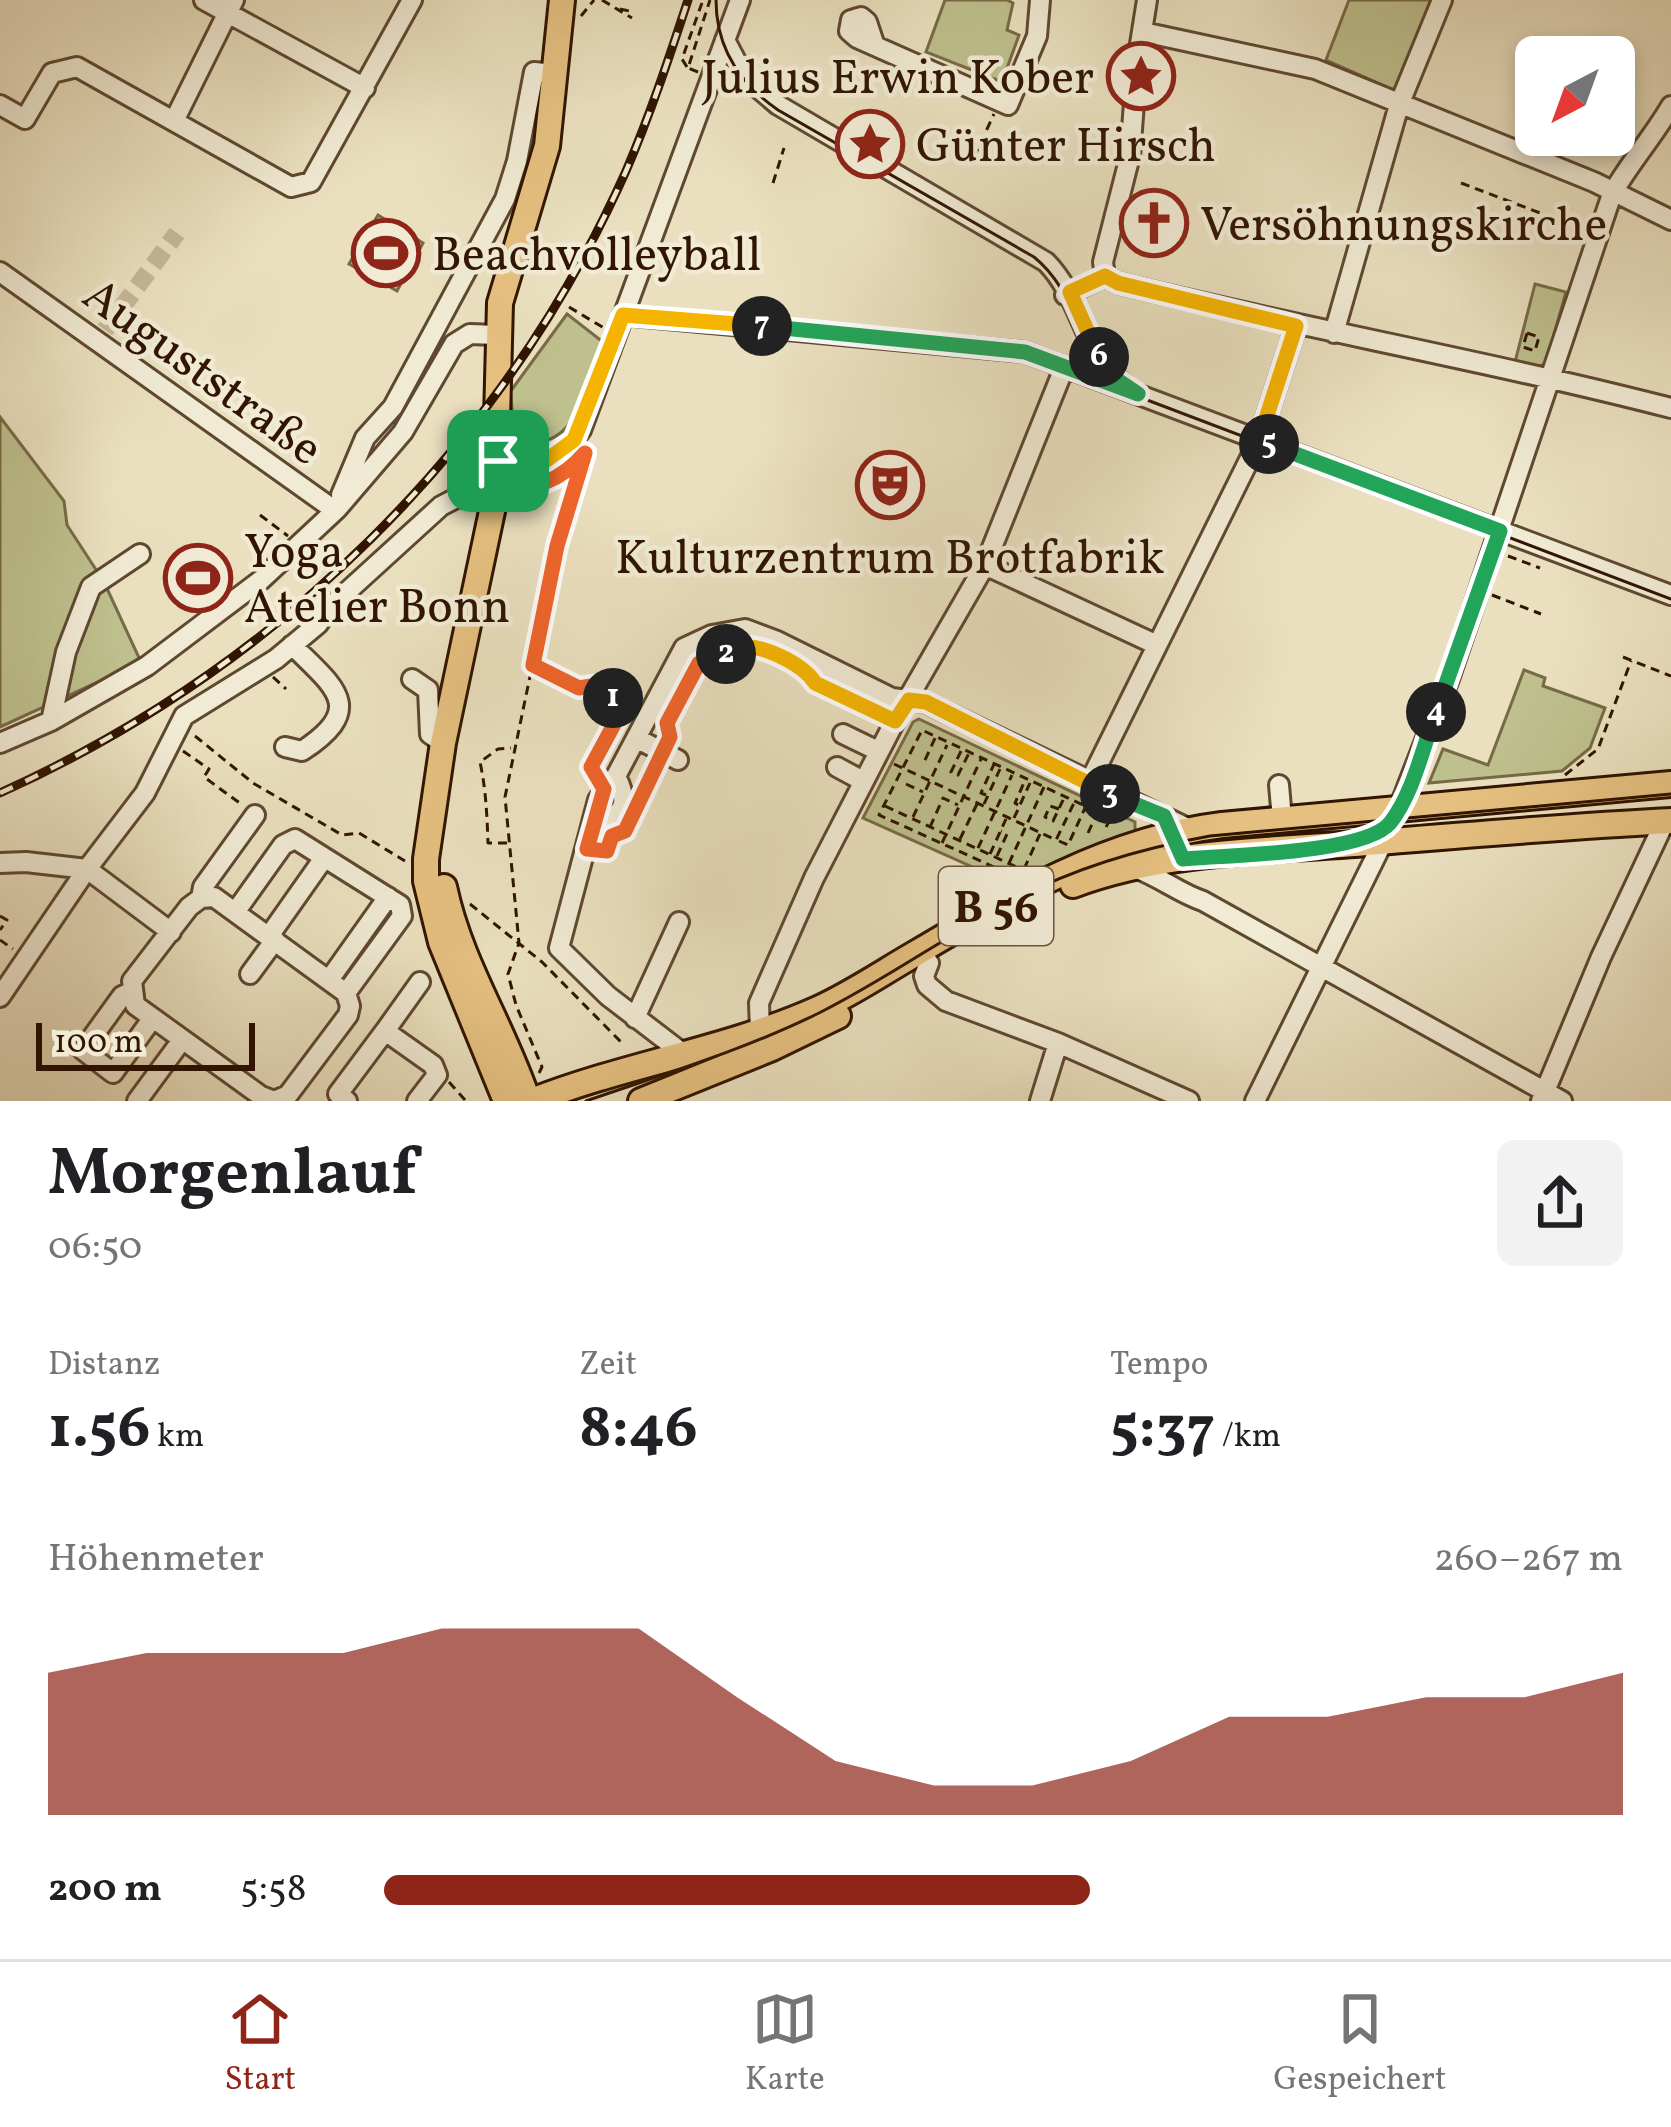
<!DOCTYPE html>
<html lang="de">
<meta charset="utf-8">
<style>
:root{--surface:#fff;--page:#f2f2f2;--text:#202124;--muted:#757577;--line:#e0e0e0;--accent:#8f2418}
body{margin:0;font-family:Vollkorn,serif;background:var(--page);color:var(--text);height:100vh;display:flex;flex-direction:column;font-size:45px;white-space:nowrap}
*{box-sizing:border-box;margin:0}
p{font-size:39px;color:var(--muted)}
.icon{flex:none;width:66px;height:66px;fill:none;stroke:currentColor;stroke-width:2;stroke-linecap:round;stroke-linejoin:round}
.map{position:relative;height:1101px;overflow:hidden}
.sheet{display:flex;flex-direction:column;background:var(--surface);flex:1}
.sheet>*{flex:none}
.needle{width:78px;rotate:221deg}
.buttons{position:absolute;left:1515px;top:36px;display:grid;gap:24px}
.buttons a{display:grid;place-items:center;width:120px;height:120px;border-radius:18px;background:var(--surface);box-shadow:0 6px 18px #0003;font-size:60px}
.scale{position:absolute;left:36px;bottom:30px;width:219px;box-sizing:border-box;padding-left:12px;border:6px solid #311500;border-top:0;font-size:33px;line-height:42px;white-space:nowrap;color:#311500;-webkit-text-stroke:9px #f1ebd5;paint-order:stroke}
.pin{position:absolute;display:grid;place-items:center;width:102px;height:102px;color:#fff;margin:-51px;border-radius:24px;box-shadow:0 6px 18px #0006}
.km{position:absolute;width:60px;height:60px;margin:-30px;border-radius:50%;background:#222;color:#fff;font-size:33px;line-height:60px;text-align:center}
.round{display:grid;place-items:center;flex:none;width:126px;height:126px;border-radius:18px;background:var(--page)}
.overview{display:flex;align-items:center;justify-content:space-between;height:204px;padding:0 48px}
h1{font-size:66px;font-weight:700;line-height:90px}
.metrics{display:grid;grid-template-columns:repeat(3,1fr);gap:18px;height:204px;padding:12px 48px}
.metrics div{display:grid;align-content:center}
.metrics b{font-size:60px;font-weight:700}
.metrics small{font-size:33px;font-weight:400}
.metrics p{font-size:33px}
.chart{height:336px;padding:24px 48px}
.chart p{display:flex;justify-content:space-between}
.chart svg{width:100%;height:216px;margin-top:12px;fill:var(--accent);opacity:.7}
ul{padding:0 48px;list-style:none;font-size:39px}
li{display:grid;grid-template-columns:192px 144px 1fr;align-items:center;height:90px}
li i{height:30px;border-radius:15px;background:var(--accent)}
.tab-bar{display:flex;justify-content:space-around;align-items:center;height:168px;border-top:3px solid var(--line);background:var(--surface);font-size:33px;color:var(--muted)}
.tab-bar a{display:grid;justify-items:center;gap:6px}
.tab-bar .selected{color:var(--accent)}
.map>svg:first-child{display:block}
.green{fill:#bec08d;stroke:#786a46;stroke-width:3}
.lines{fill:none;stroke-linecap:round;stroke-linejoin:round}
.minor-tunnel{stroke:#c5b799;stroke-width:18;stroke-dasharray:18 9;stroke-linecap:butt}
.minor-casing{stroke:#5f4830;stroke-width:24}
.major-casing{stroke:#311500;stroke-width:30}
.path{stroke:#311500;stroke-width:3;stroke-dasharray:9 6;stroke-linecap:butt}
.minor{stroke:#f1ebd5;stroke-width:18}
.major{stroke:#e5c080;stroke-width:24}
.tram{stroke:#311500;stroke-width:3}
.rail-casing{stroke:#311500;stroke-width:9}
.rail{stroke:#f1ebd5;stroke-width:4.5;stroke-dasharray:14;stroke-linecap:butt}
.split-1-casing{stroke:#fff;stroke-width:24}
.split-2-casing{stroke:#fff;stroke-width:24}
.split-3-casing{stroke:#fff;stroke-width:24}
.split-4-casing{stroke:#fff;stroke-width:24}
.split-5-casing{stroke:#fff;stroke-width:24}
.split-6-casing{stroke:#fff;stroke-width:24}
.split-7-casing{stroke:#fff;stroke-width:24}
.split-8-casing{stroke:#fff;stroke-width:24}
.split-1{stroke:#f0652b;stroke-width:15}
.split-2{stroke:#f0652b;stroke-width:15}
.split-3{stroke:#f5b400;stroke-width:15}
.split-4{stroke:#22a559;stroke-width:15}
.split-5{stroke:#22a559;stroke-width:15}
.split-6{stroke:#f5b400;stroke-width:15}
.split-7{stroke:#22a559;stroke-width:15}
.split-8{stroke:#f5b400;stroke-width:15}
.labels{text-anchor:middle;stroke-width:9;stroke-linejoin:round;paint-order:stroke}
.shield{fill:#f1ebd5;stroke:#6b5540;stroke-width:3}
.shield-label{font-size:45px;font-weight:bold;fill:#311500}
.poi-label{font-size:48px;fill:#311500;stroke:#f1ebd5;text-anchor:start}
.street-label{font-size:48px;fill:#311500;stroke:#f1ebd5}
</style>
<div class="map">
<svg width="1671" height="1101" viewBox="0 0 1671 1101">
<rect width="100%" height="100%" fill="#eae0bf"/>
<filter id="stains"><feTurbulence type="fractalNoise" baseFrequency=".00167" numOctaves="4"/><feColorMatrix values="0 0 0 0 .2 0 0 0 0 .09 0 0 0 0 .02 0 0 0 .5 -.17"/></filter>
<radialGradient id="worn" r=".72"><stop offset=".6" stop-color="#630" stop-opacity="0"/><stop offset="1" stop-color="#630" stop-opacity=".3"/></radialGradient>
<path class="green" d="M945,0H1007L1013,3L1007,30L1019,35L1002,82L926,52Z
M1349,0H1433L1394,90L1326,60Z
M378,215L423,243L397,291L349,264Z
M1535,284L1566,292L1546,363L1540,366L1515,362Z
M567,314L603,342C590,376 579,445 532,442L514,424L510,392Z
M0,417L64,501L67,525L104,582L141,662L0,727Z
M1524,670L1545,678L1543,686L1605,708L1590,748L1562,771L1429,783L1443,749L1488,765Z
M919,719L1135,822V832L1013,885L863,818L913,722Z"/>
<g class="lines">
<path class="minor-tunnel" d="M105,330L177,233"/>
<g class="minor-casing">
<path id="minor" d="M204,0L365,88
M1143,32L1315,69L1594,182L1671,220
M725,40L744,76L778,105L1046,262C1082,298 1083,355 1126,386
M875,46L867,22L861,17L851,20L849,31L857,38L1008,105L1037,36L1040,0
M0,105L25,119L52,73L77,67L291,187L311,182L412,0
M174,121L234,0
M0,272L333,509
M1105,276L1103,262L1130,156L1137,63L1147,0
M1065,295L1105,276L1118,283C1302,328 1488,361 1671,408
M623,315L1025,352L1671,595
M1334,333L1399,105L1442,0
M498,461C536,464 558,462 581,430L740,0
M341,495L365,438L393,407L505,199L517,161L534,72L556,74
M985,565L1157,645
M412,679L428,690L430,734L443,743
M51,721L66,652L91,587L140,554
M843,734L878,751
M636,738L678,760
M0,743L51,721L147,666L261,580L337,509L403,432L454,344L470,334L496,335
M285,747L302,751C368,708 334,687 292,645
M837,767L863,781
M1089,783L1259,440L1296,326
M1279,785L1282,819
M595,819C626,818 629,802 616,776
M1365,838L1386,827L1399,808L1449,679L1612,194C1631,161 1653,137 1671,106
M0,863L26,862L87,869L171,932
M1135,868C1160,877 1179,893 1203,901L1562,1101
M214,897L346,993L350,1006L348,1015L288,1095L274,1101L261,1096L135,1005L132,981L189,907L201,898Z
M201,898L203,887L255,815
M236,911L283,845L295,839L400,905L402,916L346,993
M269,936L324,858
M929,963L924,976L927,985L946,1001L1058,1043L1189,1101
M250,974L275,940
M329,980L388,897
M130,992L122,996L83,1050L113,1073L152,1019
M0,997L87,869L145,793L184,716L276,659L318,624L328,609L441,506L498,476
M635,1018L679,922
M760,1030L759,1003L814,878L895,721L985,565L1064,368
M385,1031L420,982
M685,1055L608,996L559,948L598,800L616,776L684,648L712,635L745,629L777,641L892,698L925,702L1192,830
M137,1101L182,1040
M347,1101L338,1094L385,1031L433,1065L437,1075L417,1101
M1040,1101L1058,1043
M1255,1101L1383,842
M1541,1101L1601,957L1665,821"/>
</g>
<g class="major-casing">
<path id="major" d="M1073,885C1169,849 1277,851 1379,842C1476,834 1573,826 1671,821
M444,887C460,964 504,1028 528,1101
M506,1101L441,942L426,881V859L443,743L495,497L500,303L547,146L562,0
M532,1101C626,1064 726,1050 818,1009C851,994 882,973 913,955C1009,898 1109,839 1222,825L1671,784
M641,1101L772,1048L838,1016"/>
</g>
<path class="path" d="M602,0L632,18
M620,9L634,12
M581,16L594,0
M687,67L682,59L703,0
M698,72L688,68L710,0
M974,157L994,114
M773,183L784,148
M1461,183L1585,230
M569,307L604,328
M1527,333L1539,337L1535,351L1523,347Z
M516,490L568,473L584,454
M260,515L288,536
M1508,556L1540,568
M1492,595L1541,614
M1623,657L1671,676
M536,666C567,682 595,688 625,704L636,699L640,701
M273,677L286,689
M812,679L878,713
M669,734L667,723L699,663L746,647
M195,736L253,783L342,835L359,833L405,861
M183,751L209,769L204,777L241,804
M961,751L951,772L958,775L969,753
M925,760L936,736
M894,764L1056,840L1075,801
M1565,775L1598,749L1631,661
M595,777L591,768L624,706
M906,784L923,792
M1044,787L1005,872L879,815L922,730L1111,818L1106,827
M986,795L981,793L994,764
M641,799L656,764
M984,804L1000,769
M1018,805L1015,803L1026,778
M885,806L1023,870
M1059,809L1050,806L1045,817L1053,821L1064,798
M913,817L947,745
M1014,818L1030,783
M930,827L943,798L958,805
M1088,833L1097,813
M960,839L977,804
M1059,841L1068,845L1085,808
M507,843H488C487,815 486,790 480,762L498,749L511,748
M942,843L981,759
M978,848L1012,775
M601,850L607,851L612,836L626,829
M990,854L1006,819
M997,856L1007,834L1001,831
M1024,869L1040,834
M470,904L542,962L623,1044
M0,916L7,920L0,930
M0,940L13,949
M539,1073L542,1067L516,1005L508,974L519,943L505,797L557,546L585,454
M449,1082L466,1101"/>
<use href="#minor" class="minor"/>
<use href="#major" class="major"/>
<path class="tram" d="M716,0C716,48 739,83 778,110L1034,257C1081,295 1080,361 1134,395L1671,599
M586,1101C664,1074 744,1050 819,1013C887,979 950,933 1018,898C1079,866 1143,848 1210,836L1671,794"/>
<g class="rail-casing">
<path id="rail" d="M0,793C277,668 502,449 626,171C650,115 669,58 688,0"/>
</g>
<use href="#rail" class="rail"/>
</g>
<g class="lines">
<g class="split-1-casing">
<path id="split-1" d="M498,461L496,490C533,491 561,481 585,453L557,546L533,665L579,688L591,686L613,698"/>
</g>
<g class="split-2-casing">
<path id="split-2" d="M613,698L625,704L591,767L604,789L587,849L607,851L612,836L625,831L670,737L667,723L699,663L726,654"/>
</g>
<g class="split-3-casing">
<path id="split-3" d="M726,654C732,652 739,648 745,647C767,646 805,666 815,683L895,721L909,700L926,702L1110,794"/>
</g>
<g class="split-4-casing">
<path id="split-4" d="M1110,794L1164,816L1183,859C1227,855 1364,854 1390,823C1413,794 1423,747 1436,712"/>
</g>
<g class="split-5-casing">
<path id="split-5" d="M1269,444L1500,531L1436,712"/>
</g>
<g class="split-6-casing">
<path id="split-6" d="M1099,357L1070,292L1105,276L1118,283L1296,326L1259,440L1269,444"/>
</g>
<g class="split-7-casing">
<path id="split-7" d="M762,326L1025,352L1138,394L1116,379L1099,357"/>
</g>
<g class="split-8-casing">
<path id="split-8" d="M498,461L544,462L574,440L623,315L762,326"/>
</g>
<use href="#split-1" class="split-1"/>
<use href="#split-2" class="split-2"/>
<use href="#split-3" class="split-3"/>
<use href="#split-4" class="split-4"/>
<use href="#split-5" class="split-5"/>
<use href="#split-6" class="split-6"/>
<use href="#split-7" class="split-7"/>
<use href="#split-8" class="split-8"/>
</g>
<defs>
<g id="sight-ring" transform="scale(3.45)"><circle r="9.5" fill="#f1ebd5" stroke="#8f2418" stroke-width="1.5"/><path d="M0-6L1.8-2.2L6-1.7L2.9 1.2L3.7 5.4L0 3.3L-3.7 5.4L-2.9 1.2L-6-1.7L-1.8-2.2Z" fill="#8f2418"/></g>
<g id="church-ring" transform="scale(3.45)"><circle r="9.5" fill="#f1ebd5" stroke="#8f2418" stroke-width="1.5"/><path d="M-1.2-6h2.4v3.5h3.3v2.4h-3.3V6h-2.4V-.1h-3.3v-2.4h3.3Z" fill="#8f2418"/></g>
<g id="stadium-ring" transform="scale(3.45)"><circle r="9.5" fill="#f1ebd5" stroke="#8f2418" stroke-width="1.5"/><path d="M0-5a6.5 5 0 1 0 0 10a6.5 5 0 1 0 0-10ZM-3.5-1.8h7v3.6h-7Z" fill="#8f2418"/></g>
<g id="theatre-ring" transform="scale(3.45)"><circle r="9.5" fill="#f1ebd5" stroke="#8f2418" stroke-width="1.5"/><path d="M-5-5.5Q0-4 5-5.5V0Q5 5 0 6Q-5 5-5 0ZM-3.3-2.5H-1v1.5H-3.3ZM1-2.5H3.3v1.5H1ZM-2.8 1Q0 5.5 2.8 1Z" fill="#8f2418"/></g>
</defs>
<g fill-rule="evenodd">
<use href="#sight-ring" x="1141" y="76"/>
<use href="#sight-ring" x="870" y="144"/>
<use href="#church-ring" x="1154" y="223"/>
<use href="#stadium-ring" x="386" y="253"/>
<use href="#theatre-ring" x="890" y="485"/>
<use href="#stadium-ring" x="198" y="578"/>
</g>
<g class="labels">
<rect class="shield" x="939" y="867" width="114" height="78" rx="9"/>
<g class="shield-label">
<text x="996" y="922">B 56</text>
</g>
<g class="poi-label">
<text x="1094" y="93" text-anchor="end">Julius Erwin Kober</text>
<text x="916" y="161">Günter Hirsch</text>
<text x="1200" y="240">Versöhnungskirche</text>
<text x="432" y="270">Beachvolleyball</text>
<text x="244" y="567">Yoga<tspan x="244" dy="55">Atelier Bonn</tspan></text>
<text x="890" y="573" text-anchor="middle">Kulturzentrum Brotfabrik</text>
</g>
<g class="street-label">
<text transform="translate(204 370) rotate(36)" y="17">Auguststraße</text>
</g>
</g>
<rect width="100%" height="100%" filter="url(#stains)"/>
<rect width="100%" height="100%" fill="url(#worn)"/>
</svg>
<div class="buttons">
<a><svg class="needle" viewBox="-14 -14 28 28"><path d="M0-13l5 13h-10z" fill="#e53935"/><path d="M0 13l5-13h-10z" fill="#757577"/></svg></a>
</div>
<div class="scale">100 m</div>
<div class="pin" style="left:498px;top:461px;background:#1e9e55"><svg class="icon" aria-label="arrive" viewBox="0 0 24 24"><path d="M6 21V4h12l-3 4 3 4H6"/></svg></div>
<b class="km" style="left:613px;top:698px">1</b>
<b class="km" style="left:726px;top:654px">2</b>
<b class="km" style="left:1110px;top:794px">3</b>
<b class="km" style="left:1436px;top:712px">4</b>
<b class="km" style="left:1269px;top:444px">5</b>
<b class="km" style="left:1099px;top:357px">6</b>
<b class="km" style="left:762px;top:326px">7</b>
</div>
<section class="sheet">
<div class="overview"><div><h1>Morgenlauf</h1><p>06:50</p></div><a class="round"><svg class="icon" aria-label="share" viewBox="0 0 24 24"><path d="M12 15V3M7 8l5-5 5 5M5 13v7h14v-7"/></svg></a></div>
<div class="metrics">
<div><p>Distanz</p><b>1.56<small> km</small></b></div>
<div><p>Zeit</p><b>8:46</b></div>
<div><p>Tempo</p><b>5:37<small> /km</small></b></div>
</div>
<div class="chart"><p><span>Höhenmeter</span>260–267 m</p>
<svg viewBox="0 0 160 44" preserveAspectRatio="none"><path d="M0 44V15L10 11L20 11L30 11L40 6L50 6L60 6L70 20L80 33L90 38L100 38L110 33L120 24L130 24L140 20L150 20L160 15V44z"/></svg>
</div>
<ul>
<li><b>200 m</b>5:58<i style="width:57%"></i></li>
</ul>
</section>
<nav class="tab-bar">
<a class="selected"><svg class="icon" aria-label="home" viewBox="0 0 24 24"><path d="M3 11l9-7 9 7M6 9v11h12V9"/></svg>Start</a>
<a><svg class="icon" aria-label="map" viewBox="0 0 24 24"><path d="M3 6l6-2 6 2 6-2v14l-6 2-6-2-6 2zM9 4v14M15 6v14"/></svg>Karte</a>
<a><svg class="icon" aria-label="saved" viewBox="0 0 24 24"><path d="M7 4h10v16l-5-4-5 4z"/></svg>Gespeichert</a>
</nav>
